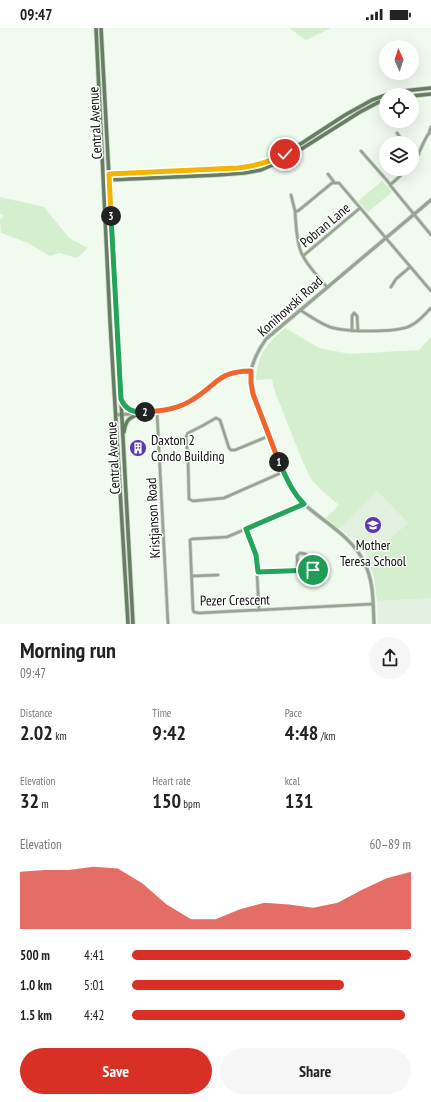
<!DOCTYPE html>
<meta charset="utf-8">
<style>
:root{--surface:#fff;--page:#f6f6f6;--text:#222;--muted:#767676;--accent:#d93025}
body{margin:0;font-family:"PT Sans Narrow",sans-serif;background:var(--page);color:var(--text);height:100vh;display:flex;flex-direction:column;font-size:15px;white-space:nowrap}
*{box-sizing:border-box;margin:0}
p{font-size:13px;color:var(--muted)}
.icon{flex:none;width:22px;height:22px;fill:none;stroke:currentColor;stroke-width:2;stroke-linecap:round;stroke-linejoin:round}
.map{position:relative;height:596px;overflow:hidden}
.drawer{display:flex;flex-direction:column;background:var(--surface);flex:1}
.drawer>*{flex:none}
.needle{width:26px;rotate:357deg}
.buttons{position:absolute;left:379px;top:12px;display:grid;gap:8px}
.buttons a{display:grid;place-items:center;width:40px;height:40px;border-radius:50%;background:var(--surface);box-shadow:0 4px 16px #0002;font-size:20px}
.pin{position:absolute;display:grid;place-items:center;width:34px;height:34px;color:#fff;margin:-17px;border:2px solid #fff;border-radius:50%;box-shadow:0 1px 4px #0007}
.km{position:absolute;width:20px;height:20px;margin:-10px;border-radius:50%;background:#222;color:#fff;font-size:11px;line-height:20px;text-align:center}
.round{display:grid;place-items:center;flex:none;width:42px;height:42px;border-radius:21px;background:var(--page)}
.overview{display:flex;align-items:center;justify-content:space-between;height:68px;padding:0 20px}
h1{font-size:22px;font-weight:600;line-height:30px}
.stats{display:grid;grid-template-columns:repeat(3,1fr);gap:6px;height:68px;padding:4px 20px}
.stats div{display:grid;align-content:center}
.stats b{font-size:20px;font-weight:600}
.stats small{font-size:11px;font-weight:400}
.stats p{font-size:11px}
.chart{height:112px;padding:8px 20px}
.chart p{display:flex;justify-content:space-between}
.chart svg{width:100%;height:72px;margin-top:4px;fill:var(--accent);opacity:.7}
.action{display:flex;gap:8px;margin-top:auto;padding:8px 20px}
.action a{flex:1;height:46px;border-radius:24px;background:var(--accent);color:#fff;font-size:16px;font-weight:600;line-height:46px;text-align:center}
.action a+a{background:var(--page);color:var(--text)}
ul{padding:0 20px;list-style:none;font-size:13px}
li{display:grid;grid-template-columns:64px 48px 1fr;align-items:center;height:30px}
li i{height:10px;border-radius:5px;background:var(--accent)}
.status{display:flex;justify-content:space-between;align-items:center;height:28px;padding:0 20px;background:var(--surface);direction:ltr}
.status svg{height:11px;fill:currentColor}
.map>svg:first-child{display:block}
.built{fill:#e2f0df}
.green{fill:#d4eece}
.lines{fill:none;stroke-linecap:round;stroke-linejoin:round}
.minor-casing{stroke:#ccd4cb;stroke-width:4}
.tertiary-casing{stroke:#ccd4cb;stroke-width:4.5}
.secondary-casing{stroke:#ccd4cb;stroke-width:5}
.minor{stroke:#95a591;stroke-width:2.5}
.tertiary{stroke:#95a591;stroke-width:3}
.secondary{stroke:#667e61;stroke-width:3.5}
.split-1-casing{stroke:#fff;stroke-width:8}
.split-2-casing{stroke:#fff;stroke-width:8}
.split-3-casing{stroke:#fff;stroke-width:8}
.split-4-casing{stroke:#fff;stroke-width:8}
.split-1{stroke:#22a559;stroke-width:5}
.split-2{stroke:#f0652b;stroke-width:5}
.split-3{stroke:#22a559;stroke-width:5}
.split-4{stroke:#f5b400;stroke-width:5}
.labels{text-anchor:middle;stroke-width:3;stroke-linejoin:round;paint-order:stroke}
.street-label{font-size:14px;fill:#0c0f0b;stroke:#fff}
.poi-label{font-size:14px;fill:#0c0f0b;stroke:#fff;text-anchor:start}
</style>
<div class="status"><b>09:47</b><svg viewBox="0 0 49 12"><path d="M0 12V9h3v3zM5 12V6h3v6zM10 12V3h3v9zM15 12V0h3v12zM26 1h20v11H26zM47 4h2v5h-2z"/></svg></div>
<div class="map">
<svg width="431" height="596" viewBox="0 0 431 596">
<rect width="100%" height="100%" fill="#f1faef"/>
<path class="built" d="M377,463L408,495L367,530L362,522L352,511L338,499Z
M431,570V596H378L377,573Z"/>
<path class="green" d="M289,0H331L306,12Z
M382,153L392,164L368,184L358,173Z
M0,169L44,179L69,210L88,220L77,230L59,225L50,228L28,215L1,205L0,192L4,188L0,186Z
M285,300L319,320L350,326L419,322L431,309V570L377,573L374,549L367,530L408,495L377,463L339,501L326,490L339,477L321,462L311,451L302,432L274,361L272,351L256,352C258,325 266,317 285,300Z"/>
<g class="lines">
<g class="minor-casing">
<path id="minor" d="M397,105L404,115
M429,105L431,99
M412,122L419,126
M361,123L390,156
M412,137C419,128 422,115 429,105H431
M408,141L390,157L431,207
M328,146L334,154
M291,167L295,183
M303,228L360,180
M327,259C318,248 306,237 301,224C296,212 296,196 295,183H298L332,155H339L431,263
M391,259L396,251L410,239
M300,282C310,288 319,295 330,299C346,304 395,305 410,298C419,294 425,286 431,280
M352,303V288L354,285L357,288L358,303
M157,384L168,596
M269,408L235,422H231L229,420L220,392L216,390L202,398L188,405L186,409L188,431L189,471L193,473L214,471L224,470L283,444
M304,476L227,509L192,511L190,512L193,582L194,584L199,585L373,576
M246,501L256,527L259,582
M300,525C308,525 313,531 316,539L313,542H298L297,528Z
M258,545L298,542
M192,548L218,547"/>
</g>
<g class="tertiary-casing">
<path id="tertiary" d="M116,387L157,384L172,381L192,372L216,353L226,347L242,343H251
M374,596C373,575 374,553 364,534C351,507 321,493 301,473C284,455 272,417 263,393C260,384 255,375 253,365C251,358 250,351 251,344C253,331 259,321 266,311L431,172"/>
</g>
<g class="secondary-casing">
<path id="secondary" d="M96,0L110,293L128,596
M101,0L133,596
M412,68L431,66
M108,146L226,141L249,139L258,137L265,135L285,126L345,87L372,72L394,64L431,60
M108,152L218,147L244,145L261,142L284,132L360,84L377,75L386,72
M122,374L126,380L140,385
M124,404C126,391 129,390 141,385"/>
</g>
<use href="#minor" class="minor"/>
<use href="#tertiary" class="tertiary"/>
<use href="#secondary" class="secondary"/>
</g>
<g class="lines">
<g class="split-1-casing">
<path id="split-1" d="M279,434C286,449 292,464 304,476L246,501L256,527L258,544L313,542"/>
</g>
<g class="split-2-casing">
<path id="split-2" d="M145,384C162,383 178,381 192,372C217,357 218,343 251,343V355L253,366L279,434"/>
</g>
<g class="split-3-casing">
<path id="split-3" d="M111,188L121,371C125,381 134,385 145,384"/>
</g>
<g class="split-4-casing">
<path id="split-4" d="M111,188L109,146L238,140C255,138 270,134 285,126"/>
</g>
<use href="#split-1" class="split-1"/>
<use href="#split-2" class="split-2"/>
<use href="#split-3" class="split-3"/>
<use href="#split-4" class="split-4"/>
</g>
<defs>
<g id="building-disc" transform="scale(0.9)"><circle r="9.5" fill="#5938b0" stroke="#fff"/><path d="M-4-6H4V6H1V3H-1V6H-4ZM-2.5-4.3h1.7v1.8h-1.7ZM.8-4.3h1.7v1.8H.8ZM-2.5-1h1.7V.8h-1.7ZM.8-1h1.7V.8H.8Z" fill="#fff"/></g>
<g id="school-disc" transform="scale(0.9)"><circle r="9.5" fill="#5938b0" stroke="#fff"/><path d="M0-5L7-2L0 1L-7-2ZM-4 1L0 2.5L4 1V4Q0 6-4 4Z" fill="#fff"/></g>
</defs>
<g fill-rule="evenodd">
<use href="#building-disc" x="138" y="420"/>
<use href="#school-disc" x="373" y="497"/>
</g>
<g class="labels">
<g class="street-label">
<text transform="translate(95 95) rotate(-93)" y="5">Central Avenue</text>
<text transform="translate(325 197) rotate(-40)" y="5">Pobran Lane</text>
<text transform="translate(290 278) rotate(-42)" y="5">Konihowski Road</text>
<text transform="translate(113 430) rotate(-93)" y="5">Central Avenue</text>
<text transform="translate(153 490) rotate(-93)" y="5">Kristjanson Road</text>
<text transform="translate(235 572) rotate(-1)" y="5">Pezer Crescent</text>
</g>
<g class="poi-label">
<text x="151" y="417">Daxton 2<tspan x="151" dy="16">Condo Building</tspan></text>
<text x="373" y="522" text-anchor="middle">Mother<tspan x="373" dy="16">Teresa School</tspan></text>
</g>
</g>
</svg>
<div class="buttons">
<a><svg class="needle" viewBox="-14 -14 28 28"><path d="M0-13l5 13h-10z" fill="#e53935"/><path d="M0 13l5-13h-10z" fill="#767676"/></svg></a>
<a><svg class="icon" aria-label="locate" viewBox="0 0 24 24"><circle cx="12" cy="12" r="6"/><path d="M12 2v4M12 18v4M2 12h4M18 12h4"/></svg></a>
<a><svg class="icon" aria-label="layers" viewBox="0 0 24 24"><path d="M12 4l9 5-9 5-9-5zM3 14l9 5 9-5"/></svg></a>
</div>
<div class="pin" style="left:313px;top:542px;background:#1e9e55"><svg class="icon" aria-label="arrive" viewBox="0 0 24 24"><path d="M6 21V4h12l-3 4 3 4H6"/></svg></div>
<div class="pin" style="left:285px;top:126px;background:#d93025"><svg class="icon" aria-label="check" viewBox="0 0 24 24"><path d="M5 12l5 5 9-10"/></svg></div>
<b class="km" style="left:279px;top:434px">1</b>
<b class="km" style="left:145px;top:384px">2</b>
<b class="km" style="left:111px;top:188px">3</b>
</div>
<section class="drawer">
<div class="overview"><div><h1>Morning run</h1><p>09:47</p></div><a class="round"><svg class="icon" aria-label="share" viewBox="0 0 24 24"><path d="M12 15V3M7 8l5-5 5 5M5 13v7h14v-7"/></svg></a></div>
<div class="stats">
<div><p>Distance</p><b>2.02<small> km</small></b></div>
<div><p>Time</p><b>9:42</b></div>
<div><p>Pace</p><b>4:48<small> /km</small></b></div>
</div>
<div class="stats">
<div><p>Elevation</p><b>32<small> m</small></b></div>
<div><p>Heart rate</p><b>150<small> bpm</small></b></div>
<div><p>kcal</p><b>131</b></div>
</div>
<div class="chart"><p><span>Elevation</span>60–89 m</p>
<svg viewBox="0 0 160 44" preserveAspectRatio="none"><path d="M0 44V9L10 8L20 8L30 6L40 7L50 16L60 29L70 38L80 38L90 32L100 28L110 29L120 31L130 28L140 20L150 13L160 9V44z"/></svg>
</div>
<ul>
<li><b>500 m</b>4:41<i style="width:100%"></i></li>
<li><b>1.0 km</b>5:01<i style="width:76%"></i></li>
<li><b>1.5 km</b>4:42<i style="width:98%"></i></li>
</ul>
<div class="action"><a>Save</a><a>Share</a></div>
</section>
